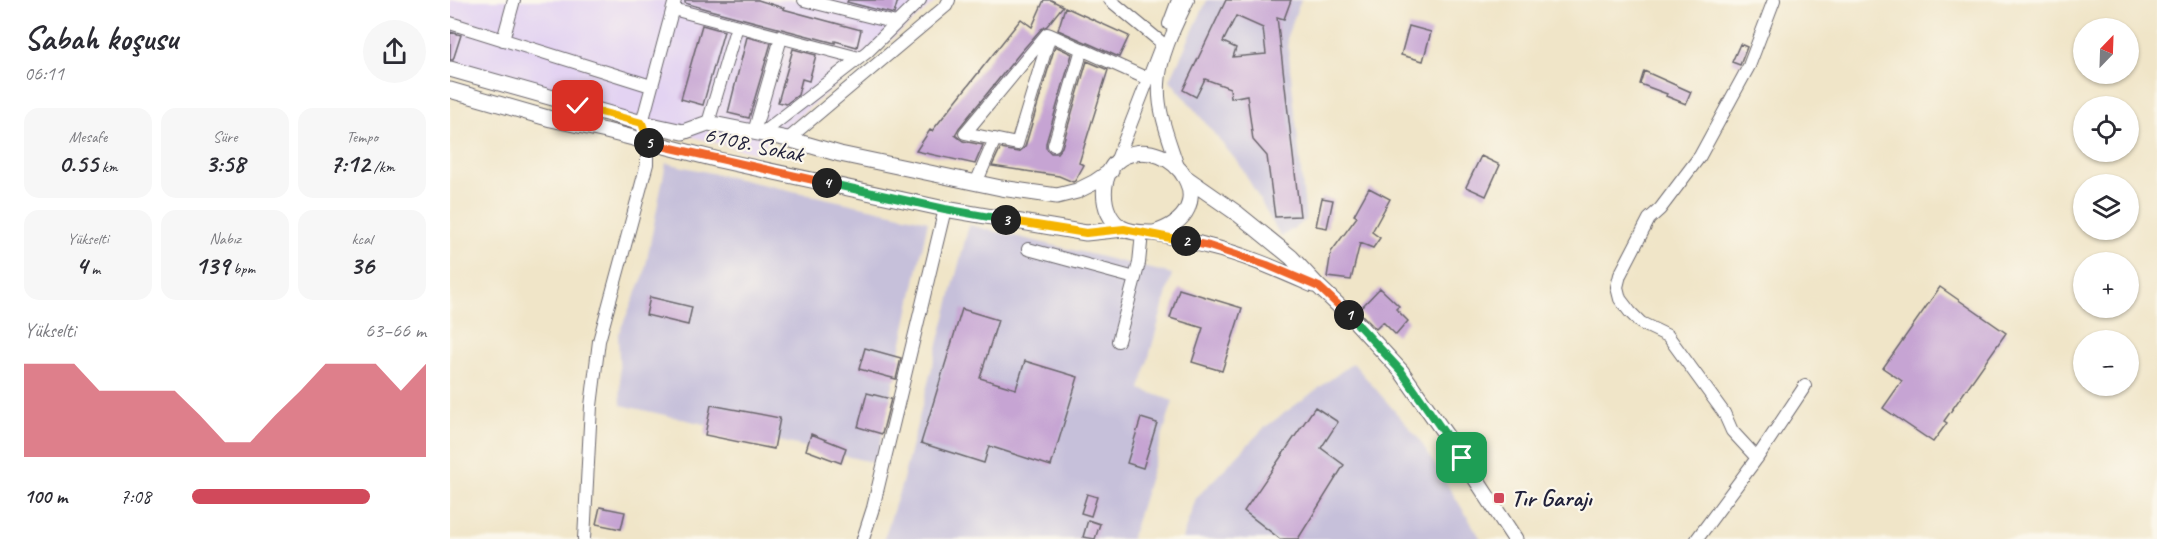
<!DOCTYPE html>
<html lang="tr">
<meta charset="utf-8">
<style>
:root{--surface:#fff;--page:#f7f7f7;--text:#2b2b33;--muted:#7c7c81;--accent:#d1495b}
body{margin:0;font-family:Caveat,sans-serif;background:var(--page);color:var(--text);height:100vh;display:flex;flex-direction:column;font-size:22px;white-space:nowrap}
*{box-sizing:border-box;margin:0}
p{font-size:20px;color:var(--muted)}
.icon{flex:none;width:33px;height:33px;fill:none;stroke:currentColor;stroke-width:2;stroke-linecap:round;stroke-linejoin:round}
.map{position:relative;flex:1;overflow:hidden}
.drawer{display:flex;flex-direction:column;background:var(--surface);width:450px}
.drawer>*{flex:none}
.needle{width:39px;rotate:23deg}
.tools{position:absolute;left:1623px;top:18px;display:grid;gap:12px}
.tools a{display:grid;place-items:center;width:66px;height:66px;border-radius:50%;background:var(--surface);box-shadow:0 2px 4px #0004;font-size:30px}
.pin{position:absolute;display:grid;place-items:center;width:51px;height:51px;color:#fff;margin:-26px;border-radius:12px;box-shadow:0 3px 9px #0006}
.km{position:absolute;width:30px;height:30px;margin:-15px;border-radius:50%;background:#222;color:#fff;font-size:16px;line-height:30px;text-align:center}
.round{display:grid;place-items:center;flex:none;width:63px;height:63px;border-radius:32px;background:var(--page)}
.head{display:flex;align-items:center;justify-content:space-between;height:102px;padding:0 24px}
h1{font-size:33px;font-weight:700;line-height:45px}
.metrics{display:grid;grid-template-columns:repeat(3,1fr);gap:9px;height:102px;padding:6px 24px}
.metrics div{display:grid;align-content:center;border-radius:15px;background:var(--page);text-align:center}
.metrics b{font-size:26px;font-weight:700}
.metrics small{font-size:16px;font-weight:400}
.metrics p{font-size:16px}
.chart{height:168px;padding:12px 24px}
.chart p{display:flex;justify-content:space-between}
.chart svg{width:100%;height:108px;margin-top:6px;fill:var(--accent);opacity:.7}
ul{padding:0 24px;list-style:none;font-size:20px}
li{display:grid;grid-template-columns:96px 72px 1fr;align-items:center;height:45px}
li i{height:15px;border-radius:8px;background:var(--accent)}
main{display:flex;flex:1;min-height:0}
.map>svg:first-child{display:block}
.built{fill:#e3d3f2}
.industrial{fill:#c6c0da}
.building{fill:#c6a4d3;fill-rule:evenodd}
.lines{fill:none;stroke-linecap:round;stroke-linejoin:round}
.minor-casing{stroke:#6a666c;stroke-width:14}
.major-casing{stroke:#6a666c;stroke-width:17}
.minor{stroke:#fff;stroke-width:12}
.major{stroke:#fff;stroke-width:15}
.split-1-casing{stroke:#fff;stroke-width:12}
.split-2-casing{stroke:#fff;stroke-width:12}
.split-3-casing{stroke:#fff;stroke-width:12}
.split-4-casing{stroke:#fff;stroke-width:12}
.split-5-casing{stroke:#fff;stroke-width:12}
.split-6-casing{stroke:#fff;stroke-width:12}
.split-1{stroke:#22a559;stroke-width:8}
.split-2{stroke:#f0652b;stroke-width:8}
.split-3{stroke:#f5b400;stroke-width:8}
.split-4{stroke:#22a559;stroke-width:8}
.split-5{stroke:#f0652b;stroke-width:8}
.split-6{stroke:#f5b400;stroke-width:8}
.poi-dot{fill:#d1495b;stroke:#fbf7ec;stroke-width:2}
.labels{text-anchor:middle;stroke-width:4.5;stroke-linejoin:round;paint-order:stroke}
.street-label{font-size:24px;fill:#22223b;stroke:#fbf7ec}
.poi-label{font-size:24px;font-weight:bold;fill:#22223b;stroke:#fbf7ec;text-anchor:start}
</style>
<main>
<section class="drawer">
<div class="head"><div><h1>Sabah koşusu</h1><p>06:11</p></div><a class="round"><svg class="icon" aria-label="share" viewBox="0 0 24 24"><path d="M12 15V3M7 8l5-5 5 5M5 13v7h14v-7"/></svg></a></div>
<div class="metrics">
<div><p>Mesafe</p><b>0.55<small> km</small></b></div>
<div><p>Süre</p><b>3:58</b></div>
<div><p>Tempo</p><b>7:12<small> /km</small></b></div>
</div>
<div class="metrics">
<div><p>Yükselti</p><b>4<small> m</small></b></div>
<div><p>Nabız</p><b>139<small> bpm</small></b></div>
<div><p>kcal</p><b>36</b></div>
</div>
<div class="chart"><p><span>Yükselti</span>63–66 m</p>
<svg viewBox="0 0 160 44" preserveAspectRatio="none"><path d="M0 44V6L10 6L20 6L30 17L40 17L50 17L60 17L70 27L80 38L90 38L100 27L110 17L120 6L130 6L140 6L150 17L160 6V44z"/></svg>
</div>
<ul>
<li><b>100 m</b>7:08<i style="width:76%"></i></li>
</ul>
</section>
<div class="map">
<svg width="1707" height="539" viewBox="0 0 1707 539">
<rect width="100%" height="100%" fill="#fbf7ec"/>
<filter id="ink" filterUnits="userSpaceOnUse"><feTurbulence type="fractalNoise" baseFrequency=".0167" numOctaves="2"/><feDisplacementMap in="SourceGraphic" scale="12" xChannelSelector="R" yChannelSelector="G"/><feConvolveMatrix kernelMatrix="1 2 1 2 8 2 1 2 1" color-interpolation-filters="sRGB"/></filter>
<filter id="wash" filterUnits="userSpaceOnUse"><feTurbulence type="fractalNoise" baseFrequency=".008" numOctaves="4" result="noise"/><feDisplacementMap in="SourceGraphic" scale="24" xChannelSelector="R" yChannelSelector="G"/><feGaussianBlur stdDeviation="1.35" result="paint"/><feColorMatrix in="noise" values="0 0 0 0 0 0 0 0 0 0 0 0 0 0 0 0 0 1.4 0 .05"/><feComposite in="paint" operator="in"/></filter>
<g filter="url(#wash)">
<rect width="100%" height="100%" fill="#f0e5c8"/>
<path class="built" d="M0,0H488L305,153L0,74Z"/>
<path class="industrial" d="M757,0H851L837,36L856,220L831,237L790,165L720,80Z
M216,163L478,221L426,463L171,405L168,335L194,275Z
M519,225L722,274L690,389L723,401L681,539H434L452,483Z
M903,363L969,439L1031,539H732L746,498L814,428Z"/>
<g id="blocks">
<path class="building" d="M235,0H308L334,8L333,9L411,30L407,47L385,41V43L256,9L235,3Z
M398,0H448L444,14L397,2Z
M594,0H601L613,6L597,26L591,29L570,53L509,128L505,135L513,141L533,145L525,164L466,151L480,130L482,131L571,19L582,27Z
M776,0H841L834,19L827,17L850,216L825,217L817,156L803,140L797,95L781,98L780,88L755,79L746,97L733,90ZM786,16L813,28L816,54L783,57L786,48L773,42Z
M615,7L679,36L669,57L608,30Z
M252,25L274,31L253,105L231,99Z
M959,26L981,32L973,61L951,55Z
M0,32L11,35L3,60H0Z
M297,37L321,43L299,118L278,113Z
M1290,44L1297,47L1290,65L1282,62Z
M605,46L622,54L596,143V148L601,153H607L612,147L637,61L658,70L629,163L634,165L625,181L623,182L609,176L542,166L550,149L569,152L575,147Z
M343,49L366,55L359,81L352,79L348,95L336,104L328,102Z
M1194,71L1241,92L1236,104L1216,96L1217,94L1190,84Z
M1031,156L1050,165L1036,196L1016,187Z
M919,188L940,199L922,232L930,238L923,248L910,243L901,280L877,277L881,252L907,217L904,215Z
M872,198L883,200L877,228L866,226Z
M1490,287L1556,333L1494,421L1497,423L1483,442L1433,408L1452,381L1433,368Z
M930,288L949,306L946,309L958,321L946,335L933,322L926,329L908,311Z
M729,289L792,308L772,371L742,362L753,328L720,318Z
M200,297L242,307L238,325L196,315Z
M512,309L548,320L530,378L566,389L575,361L628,377L601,466L539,446L534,463L471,443Z
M415,348L451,358L446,379L409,369Z
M417,393L441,399L432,434L408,427Z
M261,405L330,418L324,449L255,435Z
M865,407L888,422L871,448L894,465L848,539H830L794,511Z
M691,418L707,423L693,468L677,463Z
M361,434L396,448L391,463L356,450Z
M637,494L647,497L641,516L631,513Z
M150,507L175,512L171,529L146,524Z
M638,520L650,524L645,539L633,537Z"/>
</g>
</g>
<g filter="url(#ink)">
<use href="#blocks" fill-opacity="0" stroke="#6a666c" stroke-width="1.5"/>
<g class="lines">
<g class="minor-casing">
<path id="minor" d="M354,0L446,23
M660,0L712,43
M223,9L409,58
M0,23L201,86
M719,24L728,0
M600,35L567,144L515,133L597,34L600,35L698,79
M53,40L64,0
M258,123L287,26
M304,132L331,38
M311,134L417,52L470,0
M338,139L496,6L499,0
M604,145L632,49
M666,162L711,46
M728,167C720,141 707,112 709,84C710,56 726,25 738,0
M526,183L545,139
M578,249L685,278
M668,341L689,263L692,233
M1307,458L1282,431L1274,413L1218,336L1191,323L1180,312L1170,299L1167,287L1170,275L1199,219L1210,209L1250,156L1299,66L1324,0
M134,539L141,406L149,341L197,164V143L192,123L225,0
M413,539L423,508L495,209
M1247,539L1307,458L1355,386"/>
</g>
<g class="major-casing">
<path id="major" d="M0,69L192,123L233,132L258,123L338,139L390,154L551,188L607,196L627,191L645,182L661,171
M0,90L101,119L156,131L269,160L495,209L636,233L674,229
M735,177L788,214L841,257L869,287L905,321L951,371L1012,458L1065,539
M704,233C778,210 723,135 675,156C648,168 648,215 672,228C683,234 692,232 703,233C721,235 739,241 757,246C793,254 829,270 863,285"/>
</g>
<use href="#minor" class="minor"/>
<use href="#major" class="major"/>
</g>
</g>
<g class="lines" filter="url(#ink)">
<g class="split-1-casing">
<path id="split-1" d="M899,315L951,371L1012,458"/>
</g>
<g class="split-2-casing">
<path id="split-2" d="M736,241L759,246L817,265L869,287L899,315"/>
</g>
<g class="split-3-casing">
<path id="split-3" d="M556,220L636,233L674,229L736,241"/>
</g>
<g class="split-4-casing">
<path id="split-4" d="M377,183L495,209L556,220"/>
</g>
<g class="split-5-casing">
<path id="split-5" d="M199,143L377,183"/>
</g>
<g class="split-6-casing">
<path id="split-6" d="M128,106L192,123L199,143"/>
</g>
<use href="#split-1" class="split-1"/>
<use href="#split-2" class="split-2"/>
<use href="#split-3" class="split-3"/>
<use href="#split-4" class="split-4"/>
<use href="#split-5" class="split-5"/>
<use href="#split-6" class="split-6"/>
</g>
<rect class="poi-dot" x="1043" y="492" width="12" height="12" rx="3"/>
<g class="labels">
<g class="street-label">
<text transform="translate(304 144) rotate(12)" y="8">6108. Sokak</text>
</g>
<g class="poi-label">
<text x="1061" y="506">Tır Garajı</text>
</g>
</g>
</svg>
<div class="tools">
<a><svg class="needle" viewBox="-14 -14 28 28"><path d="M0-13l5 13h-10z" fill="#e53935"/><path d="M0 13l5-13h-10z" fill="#7c7c81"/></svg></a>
<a><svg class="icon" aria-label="locate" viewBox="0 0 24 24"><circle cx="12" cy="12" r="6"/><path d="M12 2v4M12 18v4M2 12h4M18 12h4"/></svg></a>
<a><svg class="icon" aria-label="layers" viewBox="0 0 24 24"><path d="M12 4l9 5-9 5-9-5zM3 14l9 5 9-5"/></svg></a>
<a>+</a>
<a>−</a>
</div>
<div class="pin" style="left:1012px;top:458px;background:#1e9e55"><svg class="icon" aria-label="arrive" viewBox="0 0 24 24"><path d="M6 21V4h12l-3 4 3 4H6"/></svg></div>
<div class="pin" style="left:128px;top:106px;background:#d93025"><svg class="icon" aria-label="check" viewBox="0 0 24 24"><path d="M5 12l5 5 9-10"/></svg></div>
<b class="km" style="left:899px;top:315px">1</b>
<b class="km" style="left:736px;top:241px">2</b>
<b class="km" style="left:556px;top:220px">3</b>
<b class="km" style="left:377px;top:183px">4</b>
<b class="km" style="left:199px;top:143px">5</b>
</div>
</main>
